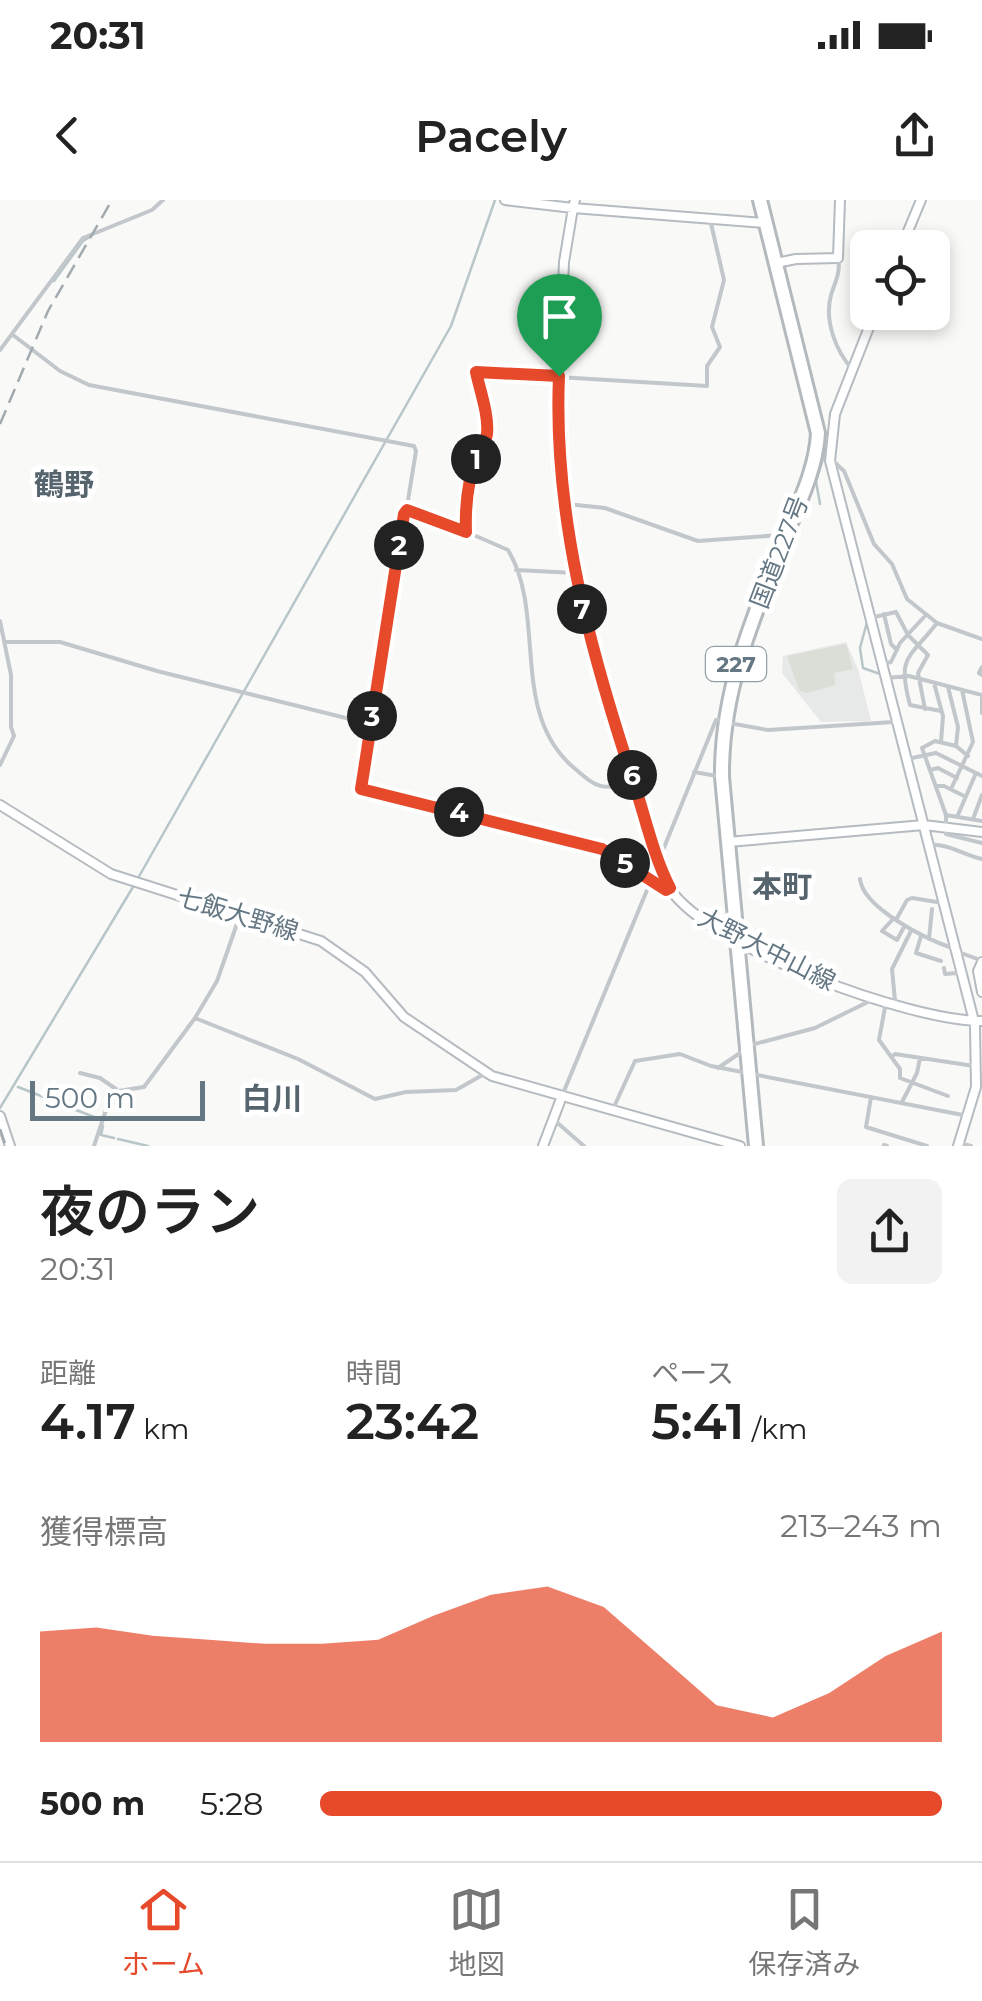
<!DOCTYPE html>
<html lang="ja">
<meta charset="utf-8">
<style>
:root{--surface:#fff;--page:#f2f2f2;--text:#222;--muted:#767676;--line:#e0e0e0;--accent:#e64a2b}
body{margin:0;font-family:Montserrat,"Noto Sans JP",sans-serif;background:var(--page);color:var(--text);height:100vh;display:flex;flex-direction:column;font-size:38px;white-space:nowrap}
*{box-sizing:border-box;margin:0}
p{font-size:32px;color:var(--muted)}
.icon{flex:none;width:55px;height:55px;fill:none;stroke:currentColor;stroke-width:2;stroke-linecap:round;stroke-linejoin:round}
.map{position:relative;height:946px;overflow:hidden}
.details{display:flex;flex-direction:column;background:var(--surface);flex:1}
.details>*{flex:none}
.controls{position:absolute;left:850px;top:30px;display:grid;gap:20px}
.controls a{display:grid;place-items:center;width:100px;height:100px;border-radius:15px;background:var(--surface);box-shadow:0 5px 15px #0003;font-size:50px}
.scale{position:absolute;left:30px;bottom:25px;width:175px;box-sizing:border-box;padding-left:10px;border:5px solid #647783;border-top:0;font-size:28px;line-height:35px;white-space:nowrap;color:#647783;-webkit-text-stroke:8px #fff;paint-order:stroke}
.pin{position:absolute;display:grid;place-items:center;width:85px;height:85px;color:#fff;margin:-102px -42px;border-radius:50% 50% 50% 0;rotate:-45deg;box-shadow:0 0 10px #0007}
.pin .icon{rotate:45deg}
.km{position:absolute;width:50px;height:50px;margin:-25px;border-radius:50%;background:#222;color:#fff;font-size:28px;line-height:50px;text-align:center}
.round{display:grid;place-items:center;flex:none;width:105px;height:105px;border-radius:15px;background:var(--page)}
.headline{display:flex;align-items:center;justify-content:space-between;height:170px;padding:0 40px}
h1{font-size:55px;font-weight:600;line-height:75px}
.metrics{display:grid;grid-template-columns:repeat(3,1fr);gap:15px;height:170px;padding:10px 40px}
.metrics div{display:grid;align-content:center}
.metrics b{font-size:50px;font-weight:600}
.metrics small{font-size:28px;font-weight:400}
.metrics p{font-size:28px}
.chart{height:280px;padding:20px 40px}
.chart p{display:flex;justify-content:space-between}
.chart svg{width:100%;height:180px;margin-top:10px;fill:var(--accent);opacity:.7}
ul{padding:0 40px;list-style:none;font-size:32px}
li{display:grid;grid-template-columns:160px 120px 1fr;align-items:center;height:75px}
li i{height:25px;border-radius:12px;background:var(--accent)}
.status{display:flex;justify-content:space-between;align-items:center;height:70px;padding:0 50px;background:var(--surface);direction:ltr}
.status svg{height:28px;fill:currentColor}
header{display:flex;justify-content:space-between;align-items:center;height:130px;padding:0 40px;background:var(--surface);font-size:45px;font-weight:600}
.tabs{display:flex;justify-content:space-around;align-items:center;height:140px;border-top:2px solid var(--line);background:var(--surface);font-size:28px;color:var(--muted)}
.tabs a{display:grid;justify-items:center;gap:5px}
.tabs .selected{color:var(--accent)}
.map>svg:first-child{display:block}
.built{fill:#e7e9e8}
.grass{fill:#daded6}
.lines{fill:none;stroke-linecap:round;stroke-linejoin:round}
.stream{stroke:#b8c6c9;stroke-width:2.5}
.secondary-casing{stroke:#b5bbc0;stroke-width:12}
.highway-casing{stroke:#b3b9bc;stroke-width:18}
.street{stroke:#c2c7cb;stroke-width:4}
.secondary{stroke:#fff;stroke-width:8}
.highway{stroke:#fff;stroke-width:12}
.rail{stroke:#a1aaaf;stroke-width:2.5;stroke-dasharray:15 8;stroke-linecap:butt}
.route-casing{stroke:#fff;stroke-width:20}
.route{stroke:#e64a2b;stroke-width:12}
.labels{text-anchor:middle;stroke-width:10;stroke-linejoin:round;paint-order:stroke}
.shield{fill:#fff;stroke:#92a0a8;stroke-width:2.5}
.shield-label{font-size:22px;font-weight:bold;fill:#647783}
.street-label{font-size:25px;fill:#647783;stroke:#fff}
.quarter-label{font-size:30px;font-weight:bold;fill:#56656d;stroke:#fff}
</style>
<div class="status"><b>20:31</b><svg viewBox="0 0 49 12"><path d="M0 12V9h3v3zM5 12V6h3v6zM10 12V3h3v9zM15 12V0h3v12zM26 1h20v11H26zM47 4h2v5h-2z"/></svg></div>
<header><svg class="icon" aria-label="back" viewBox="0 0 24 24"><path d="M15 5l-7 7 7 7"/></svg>Pacely<svg class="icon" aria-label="share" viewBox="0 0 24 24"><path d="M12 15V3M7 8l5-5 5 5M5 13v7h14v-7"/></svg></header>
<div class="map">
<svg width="982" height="946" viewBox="0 0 982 946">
<rect width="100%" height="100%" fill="#f9f9f7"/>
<path class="built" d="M846,442L858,469L871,521L821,522L782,473L783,456Z"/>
<path class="grass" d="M846,444L853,469L834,473L835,485L807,493L799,490L787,456Z"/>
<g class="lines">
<path class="stream" d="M54,81L83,41L90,37
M820,304L816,281L828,243
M850,358L867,422L860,448L863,468L880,474
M137,680L451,126L495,0
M18,887L72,908
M0,908L133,687
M76,910L97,918
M103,926L101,935L114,938
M118,939L148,946"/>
<g class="secondary-casing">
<path id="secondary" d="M505,0L573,8L564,62L557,219L575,368L600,477L670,689C711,749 910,821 982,821
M575,0L573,8L765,23
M901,48L921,0
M776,63L796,59L838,58L840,0
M875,112L835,214L830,261L975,825L976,887L958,946
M0,605L111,674L321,741L365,772L404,817L492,876L740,946
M728,642L924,625L982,632
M982,762L978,771L982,792
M0,916L10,946
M543,946L562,896"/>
</g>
<g class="highway-casing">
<path id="highway" d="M756,946L722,577C721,492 752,420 783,342C797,307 816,271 818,233L760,0"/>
</g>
<path class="street" d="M838,58C841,72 835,82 831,95C824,121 836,151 852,169
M13,135L60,171L89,185L414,246L416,251L361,589L602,649L667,690L670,689
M0,150L83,38L152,10L163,0
M830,258L844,271L874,344L892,364L907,399L937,423L982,439
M567,304L605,308L698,341L781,335
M407,311L453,326L508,350C547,414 509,512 573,567C598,589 601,590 634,583
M467,332C465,307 468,280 477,255C480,248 486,243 487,234C489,215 480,191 476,172L707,186V166L720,147L712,127L724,80L710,19
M516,370L575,373
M884,414L891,444L897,450
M870,418L896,412L908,435L928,455L918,473L925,509
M0,421L11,475V527L14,536L0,565
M937,423C908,460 897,456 910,505L941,511
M6,442H60L157,471L370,524
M882,464L891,462L900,443L924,417
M982,467L979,473L982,475
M886,478L909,476L982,495
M934,483L943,516L941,542
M948,487L958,527L956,546
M982,495V513
M729,523L768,530L894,522
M968,556L956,546L935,541L922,548L946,615V634L982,643
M907,559L936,553L982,576
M930,570L938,568L957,578
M694,572L717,576
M936,586H944L964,596
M951,589L973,542L962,490
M946,615L982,621
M957,617L976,573
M973,619L982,595
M929,645C948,643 963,655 982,659
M661,655L716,520H721
M860,679C863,708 926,739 952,748
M894,718L882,731L897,740L904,727
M896,720L907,700L912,698L943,703
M921,736L916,753L941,761
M929,739L932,709
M956,751L980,760
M944,768L945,774L958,773
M895,801L892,769L911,731
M886,802L879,840L900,869V878L948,896
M195,818L298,859L375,899L406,892L456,890L486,873
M751,845L815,828L872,800
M891,857L895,854L974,866
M718,868L743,851
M80,873L100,878L116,889
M562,896L659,661
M871,897L866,927L927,946
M902,902L917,873L920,858
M613,909L635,861L680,854L711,866L968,916
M553,919L584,946
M959,943L971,946
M884,945L887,946
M94,946L112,892L144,887L195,818L217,781L239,718"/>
<use href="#secondary" class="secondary"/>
<use href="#highway" class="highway"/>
<path class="rail" d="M0,224L48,111L112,0
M0,929L6,946"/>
</g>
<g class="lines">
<g class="route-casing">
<path id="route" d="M476,172L559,176C553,315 590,450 633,580C645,616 653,655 670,688L666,690L602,649L361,589L404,314L407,310L466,332C465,307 468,280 477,255C480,248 486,243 487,234C489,215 480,191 476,172Z"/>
</g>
<use href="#route" class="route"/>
</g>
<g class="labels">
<rect class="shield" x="706" y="447" width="60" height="34" rx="8"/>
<g class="shield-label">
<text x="736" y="472">227</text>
</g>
<g class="street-label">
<text transform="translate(779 352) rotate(-69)" y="9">国道227号</text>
<text transform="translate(238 714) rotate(17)" y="9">七飯大野線</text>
<text transform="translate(767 749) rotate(27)" y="9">大野大中山線</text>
</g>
<g class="quarter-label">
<text x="64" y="295">鶴野</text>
<text x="782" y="697">本町</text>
<text x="272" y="909">白川</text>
</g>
</g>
</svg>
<div class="controls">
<a><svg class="icon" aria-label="locate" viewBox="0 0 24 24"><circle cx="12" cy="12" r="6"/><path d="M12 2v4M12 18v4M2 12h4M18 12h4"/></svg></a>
</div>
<div class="scale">500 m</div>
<div class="pin" style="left:559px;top:176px;background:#1e9e55"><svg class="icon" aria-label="arrive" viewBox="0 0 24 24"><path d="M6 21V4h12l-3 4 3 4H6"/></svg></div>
<b class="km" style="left:476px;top:259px">1</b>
<b class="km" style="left:399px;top:345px">2</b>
<b class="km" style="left:372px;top:516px">3</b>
<b class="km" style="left:459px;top:612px">4</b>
<b class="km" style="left:625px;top:663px">5</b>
<b class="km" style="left:632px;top:575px">6</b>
<b class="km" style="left:582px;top:409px">7</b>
</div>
<section class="details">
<div class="headline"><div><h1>夜のラン</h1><p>20:31</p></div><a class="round"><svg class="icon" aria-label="share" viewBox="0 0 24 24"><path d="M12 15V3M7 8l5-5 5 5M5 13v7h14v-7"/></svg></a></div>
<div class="metrics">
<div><p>距離</p><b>4.17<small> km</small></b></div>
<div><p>時間</p><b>23:42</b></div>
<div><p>ペース</p><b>5:41<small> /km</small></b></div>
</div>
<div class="chart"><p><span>獲得標高</span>213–243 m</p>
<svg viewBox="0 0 160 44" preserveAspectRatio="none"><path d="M0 44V17L10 16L20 18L30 19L40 20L50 20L60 19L70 13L80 8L90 6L100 11L110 23L120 35L130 38L140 32L150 23L160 17V44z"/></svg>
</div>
<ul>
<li><b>500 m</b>5:28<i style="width:100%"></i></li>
</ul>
</section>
<nav class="tabs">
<a class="selected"><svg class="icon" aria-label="home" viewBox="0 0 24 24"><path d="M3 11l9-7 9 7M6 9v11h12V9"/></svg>ホーム</a>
<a><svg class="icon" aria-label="map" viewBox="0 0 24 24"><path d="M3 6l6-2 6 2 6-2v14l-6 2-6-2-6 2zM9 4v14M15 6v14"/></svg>地図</a>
<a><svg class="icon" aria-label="saved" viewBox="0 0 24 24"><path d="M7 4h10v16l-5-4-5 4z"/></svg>保存済み</a>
</nav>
